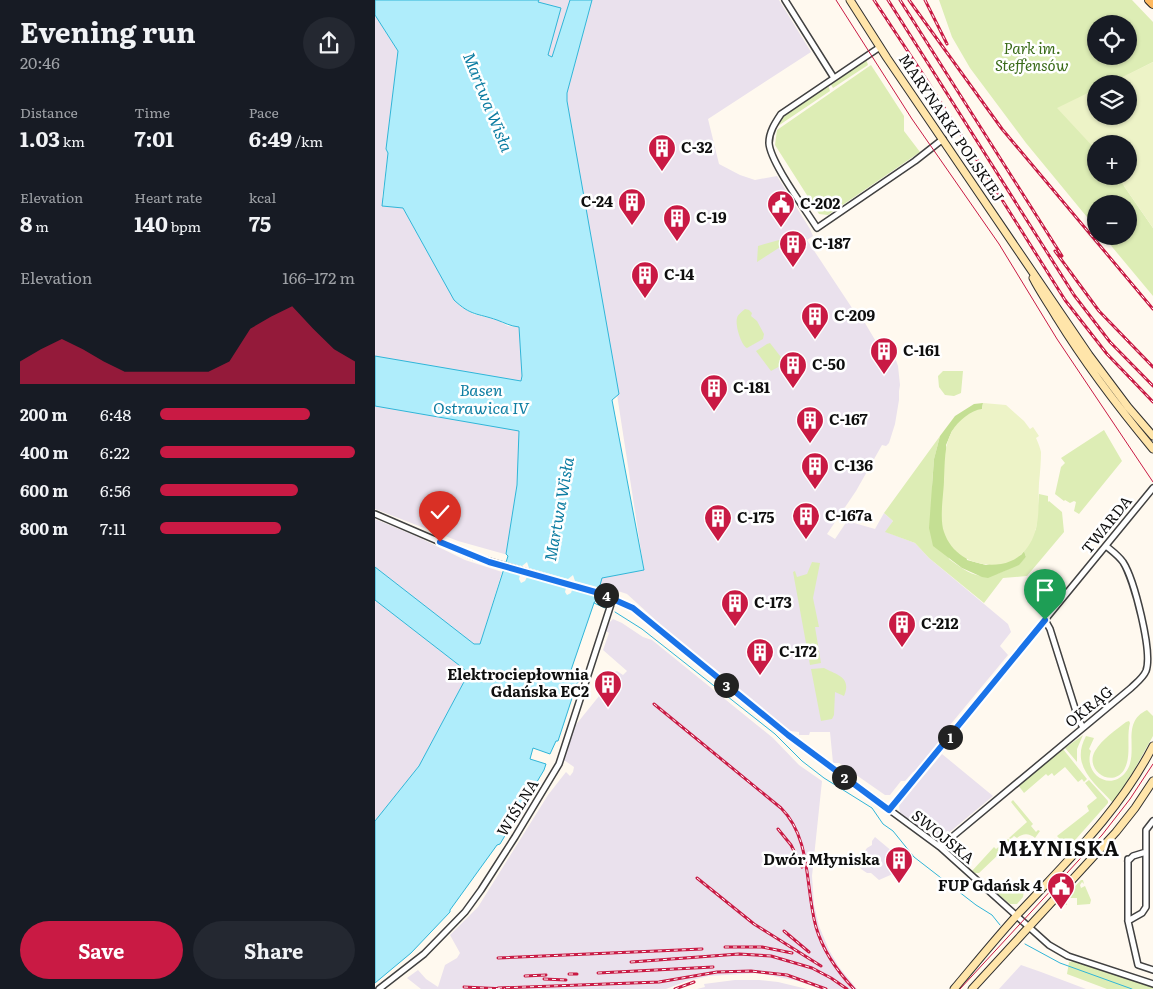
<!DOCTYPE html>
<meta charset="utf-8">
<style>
:root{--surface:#171b24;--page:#242831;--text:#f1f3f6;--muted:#9ea1a6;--accent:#c91a44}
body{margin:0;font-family:Literata,serif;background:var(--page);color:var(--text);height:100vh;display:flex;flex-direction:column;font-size:19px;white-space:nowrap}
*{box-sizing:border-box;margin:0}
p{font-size:16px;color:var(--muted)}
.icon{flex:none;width:28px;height:28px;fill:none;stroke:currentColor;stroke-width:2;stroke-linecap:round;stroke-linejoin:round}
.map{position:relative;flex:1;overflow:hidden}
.details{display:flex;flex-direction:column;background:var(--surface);width:375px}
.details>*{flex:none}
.fabs{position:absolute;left:712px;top:15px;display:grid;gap:10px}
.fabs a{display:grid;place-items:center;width:50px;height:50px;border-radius:50%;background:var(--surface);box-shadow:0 1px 4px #0004;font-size:25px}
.pin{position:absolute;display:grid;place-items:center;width:42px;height:42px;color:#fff;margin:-51px -21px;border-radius:50% 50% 50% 0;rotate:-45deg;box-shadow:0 0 5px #0007}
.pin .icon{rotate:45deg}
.km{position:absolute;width:25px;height:25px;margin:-12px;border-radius:50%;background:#222;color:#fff;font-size:14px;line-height:25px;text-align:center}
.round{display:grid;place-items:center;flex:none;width:52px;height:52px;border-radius:26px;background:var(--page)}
.headline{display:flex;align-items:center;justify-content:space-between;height:85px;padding:0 20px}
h1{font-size:28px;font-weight:700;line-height:38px}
.figures{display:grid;grid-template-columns:repeat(3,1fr);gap:8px;height:85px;padding:5px 20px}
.figures div{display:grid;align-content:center}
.figures b{font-size:21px;font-weight:700}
.figures small{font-size:14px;font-weight:400}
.figures p{font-size:14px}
.chart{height:140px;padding:10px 20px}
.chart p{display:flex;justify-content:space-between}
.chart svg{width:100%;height:90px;margin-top:5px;fill:var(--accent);opacity:.7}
.primary-button{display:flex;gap:10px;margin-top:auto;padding:10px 20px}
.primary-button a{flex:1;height:58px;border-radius:30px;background:var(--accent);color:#fff;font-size:20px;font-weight:700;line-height:58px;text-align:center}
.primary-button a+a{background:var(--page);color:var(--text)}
ul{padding:0 20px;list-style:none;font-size:16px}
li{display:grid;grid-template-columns:80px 60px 1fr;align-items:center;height:38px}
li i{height:12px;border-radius:6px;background:var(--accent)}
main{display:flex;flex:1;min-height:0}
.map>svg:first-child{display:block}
.industrial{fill:#eae1ed}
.green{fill:#ddedb5;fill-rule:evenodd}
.forest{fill:#c4df93}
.pitch{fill:#edf3c7}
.water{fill:#afedfb;stroke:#30b5d8}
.pier{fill:#fff9ef}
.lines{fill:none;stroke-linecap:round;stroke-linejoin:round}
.stream{stroke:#30b5d8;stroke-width:1}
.minor-casing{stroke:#414141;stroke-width:8}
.secondary-casing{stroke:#303030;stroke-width:9}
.primary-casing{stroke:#1f1f1f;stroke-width:10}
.minor{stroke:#fff;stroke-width:5}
.secondary{stroke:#ffe5aa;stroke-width:7}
.primary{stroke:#ffb95f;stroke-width:8}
.tram{stroke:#c91a44;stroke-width:1}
.rail-casing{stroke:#c91a44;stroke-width:3}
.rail{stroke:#fff;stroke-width:1;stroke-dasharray:4;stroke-linecap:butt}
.route-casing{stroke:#fff;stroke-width:10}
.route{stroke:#1a73e8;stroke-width:6}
.labels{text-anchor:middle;stroke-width:5;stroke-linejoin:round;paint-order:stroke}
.park-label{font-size:15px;font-style:italic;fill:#3a6b19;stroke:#fff}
.street-label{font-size:15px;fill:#0e0e0e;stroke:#fff}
.poi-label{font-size:15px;font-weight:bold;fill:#0e0e0e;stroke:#fff;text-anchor:start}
.water-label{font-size:16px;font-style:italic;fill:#0d7da2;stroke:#fff}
.district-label{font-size:20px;font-weight:bold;letter-spacing:1px;fill:#0e0e0e;stroke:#fff}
</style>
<main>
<section class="details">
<div class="headline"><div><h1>Evening run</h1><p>20:46</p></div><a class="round"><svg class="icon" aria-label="share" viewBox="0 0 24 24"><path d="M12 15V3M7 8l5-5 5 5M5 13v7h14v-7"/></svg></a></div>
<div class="figures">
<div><p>Distance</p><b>1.03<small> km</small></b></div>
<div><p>Time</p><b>7:01</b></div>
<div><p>Pace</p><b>6:49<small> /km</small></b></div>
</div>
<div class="figures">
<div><p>Elevation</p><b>8<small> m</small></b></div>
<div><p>Heart rate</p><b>140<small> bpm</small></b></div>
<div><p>kcal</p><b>75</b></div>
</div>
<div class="chart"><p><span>Elevation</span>166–172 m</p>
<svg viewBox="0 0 160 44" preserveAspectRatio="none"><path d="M0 44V33L10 27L20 22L30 27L40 33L50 38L60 38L70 38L80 38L90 38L100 33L110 17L120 11L130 6L140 17L150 27L160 33V44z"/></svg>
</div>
<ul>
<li><b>200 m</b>6:48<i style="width:77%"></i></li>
<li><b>400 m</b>6:22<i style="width:100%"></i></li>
<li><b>600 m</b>6:56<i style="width:71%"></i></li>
<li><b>800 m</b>7:11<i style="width:62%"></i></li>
</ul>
<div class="primary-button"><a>Save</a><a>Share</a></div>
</section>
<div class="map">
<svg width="778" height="989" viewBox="0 0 778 989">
<rect width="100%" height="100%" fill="#fff9ef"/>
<path class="industrial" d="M164,0H195L178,57L172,55Z
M217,0H404L436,52L333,119L344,164L365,175L380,180L402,176L435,229L438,236L432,240L481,314L487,318L509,355L518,352L523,366L525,385L524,391V400L520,424L514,443L511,446L507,445L481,491L452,534L460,539L472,521L500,529L509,513L518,521L511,532L540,543L554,558L633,624L636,632L625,646L633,655L575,725L573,732L541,771L538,772L530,781H526L515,795H510L464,763H458L455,732H435L434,735H424V732L415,731L319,655L252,594L225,585L227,578L269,570L241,388L192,101V93Z
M0,15L23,51L11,149L13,153L7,198L28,208L79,299L85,306L98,314L122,320L133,326L144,327L147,376L142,485L131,554L133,555L83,541L0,509Z
M0,519L43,537L90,560L127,572L105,644H99L0,567Z
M0,600L89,669L91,678L44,766L0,821Z
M238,619L247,623L268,637L277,640L398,738L424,765L447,781L437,876L439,905L444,926L454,950L464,967L482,989H445L423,981L383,973L334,976L312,981L291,989H46L32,978L43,970L51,979L63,987L70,965L82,958L85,953L75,935L103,907L173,795L191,772L195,776L198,772L199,767L189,760L199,727L233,685L231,681L239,672L242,671L248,675L252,671L228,650L234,633L231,631L234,623Z
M567,754L618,796L565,840L546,826L544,827L525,813L524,805Z
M500,837L518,852L524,860L520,873L504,880L496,873H492L486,869L482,862L492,848L497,845V841Z
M646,965L666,972L711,989H624Z
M360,980H384L403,982L432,989H322L330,987L329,984Z"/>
<path class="green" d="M564,0H757L778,22V62L735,84H721V116L771,157L749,186L778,228V296L728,236H754V204H721V228L651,143L595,68L577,37ZM721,24H754V56H721ZM721,144H754V176H721Z
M491,59L493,65L458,88L455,83Z
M496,65L529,116V131L545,152L453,215L444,214L400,145L402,130Z
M453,85L455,91L400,128L408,117Z
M404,240L405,244L413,242L382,262L383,246Z
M370,309L374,310L377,313L376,316L382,321L389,334L388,339L372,348C366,345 360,325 362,318C363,314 367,312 370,309Z
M395,343L409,361L407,365L396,371L381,351L392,344Z
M568,371H588L586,393L579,396L570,395L564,387L563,376Z
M729,430L747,461L704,514L699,511L701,502L699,501L695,503L690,500L689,501L680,494L686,467L690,463L686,458Z
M565,436L559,459L557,485L574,559C596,575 606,582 631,570C639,566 645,564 651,557L649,551L661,529L664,494L673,496V502L674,501L687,512L689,532L652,576L628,578L609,603L554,558L540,543L510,532L518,521L509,513Z
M437,562L445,563L438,598L444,627H440L446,663L435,665L418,572L420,571L422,577L432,574Z
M449,668C462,675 477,677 469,696L460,692L459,715L457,719L446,721L436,669Z
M772,710L778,716V736L758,772L738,803C719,782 695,766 711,736L719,738L714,749L716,751C708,773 734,792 750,773C766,754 744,723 772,710Z
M751,722L754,721L755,723C751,738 757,756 749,770C737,789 709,770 720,751C727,739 741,730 751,722Z
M708,735L702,749V762L690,748Z
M688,749L712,779L709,782L707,779L703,782L690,767L679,776L677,773L673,776L671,774L649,793L643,785L685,750Z
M714,780L733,801V803L693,848L682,836L714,811L712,806L722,798L710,783Z
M638,800L658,824L656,826L661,832L663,830L665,831L660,838C654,833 648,833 642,838L639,836L636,839L638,841L634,838L652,822L636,802Z
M633,839L638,842L633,845L630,843L626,847L629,850L626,852L624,850L622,852L624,854L604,873H600L597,871L619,847L621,849Z
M706,880H708L709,884L707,882L705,885L706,888L710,886L716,900L715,904L702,905V898H692V905H686L685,902Z
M622,883L626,887L625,889L627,891L638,892L650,883L648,897L642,904H635L617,889Z
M699,961L778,986V989H732L692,974L694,962Z"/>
<path class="forest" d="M608,403L607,409L577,431L571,445L592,560L611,565L646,555L649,551L651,557L644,565L613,578L607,577L587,568L558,546L554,528L559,459L565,436L580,416L599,404Z"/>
<path class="pitch" d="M778,62V228L742,176H754V144H721V150L682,108L721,89V116H754V84H733Z
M608,403L631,405L649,421L655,429L658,427L664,436L661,438C663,443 665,447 666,452C666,462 665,473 664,483C663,498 665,517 660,532C655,548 644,561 626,564C602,568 577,556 569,532C564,518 569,493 569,479C570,463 569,445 577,431C583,421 596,410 607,409Z"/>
<path class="water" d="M0,0H164L163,2L186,8L173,55L177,57L195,0H217L192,93V101L244,394L237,400L269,570L227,578L221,600L219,603L195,673L204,675L205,681L202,683L183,741H181L175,754L158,748L155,759L171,764L169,770L125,844L122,845L75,910V912L36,953L0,983V821L44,766L91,678L89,669L0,600V567L99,644H105L133,556L131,554L142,485L144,431L0,406V356L146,381L147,376L144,327C135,326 130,323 122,320C102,313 96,316 79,300L28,208L7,206L13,153L11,149L23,51L0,15Z"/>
<path class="pier" d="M130,562L147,566L152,562L154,568L193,579L198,575L200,581L226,588L223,597L197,590L196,593L192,595L190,592L191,588L152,577L150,581L146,583L144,579L145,575L128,570Z"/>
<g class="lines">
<path class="stream" d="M219,603L230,608
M240,612L267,629L400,734L427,761L449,778L497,808L508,824L518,831L539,857L601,905L617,915L625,925
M650,944L685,963L757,989"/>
<g class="minor-casing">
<path id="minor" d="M410,0L459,78
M505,47L406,114C400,123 394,132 394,143C395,162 431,210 442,228L540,161L568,139
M0,514L100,557L224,593L258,608L413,735L565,847L674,945L693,956L778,984
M670,620L675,629L704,721L708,727
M514,810L778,488
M565,847L756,688C761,683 768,678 771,671C778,652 759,579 748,562C743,555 737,551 731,546
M771,852V830L778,821
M753,859V921L763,965L778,970
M753,921L767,913L771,907V852L758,856L753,861
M4,989L49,954L90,912L106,890L140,837L184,764L238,598"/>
</g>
<g class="secondary-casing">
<path id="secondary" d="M475,0L512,58L714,355L753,407L778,436
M658,278C665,292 674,304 682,318C711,365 743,407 778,449
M579,989C600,964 621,938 643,914C693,860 744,812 778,746
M597,989L741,832L760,808L778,781"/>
</g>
<g class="primary-casing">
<path id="primary" d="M774,0L778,4"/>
</g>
<use href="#minor" class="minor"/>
<use href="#secondary" class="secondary"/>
<use href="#primary" class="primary"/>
<path class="tram" d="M461,0L537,119L624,244L682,339L778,482
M585,989L727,835L755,799L778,764"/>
<g class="rail-casing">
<path id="rail" d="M499,0L553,82L690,300L732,354L778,402
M513,0L699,295L735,342L778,386
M525,0L687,256
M534,0L627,129L778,309
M550,0L572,44
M680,251L724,311L778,367
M279,704L406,808C437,839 430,888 441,927C448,951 462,971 479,989
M403,829L416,845L427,867
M322,878L379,924L446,966
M409,931L434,952
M350,947H387L417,953
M123,958L327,949
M256,962L364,954L396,956L437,968L456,978L472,989
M223,973L338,967
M194,974H202
M150,976L171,975
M169,979L191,980
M89,987L130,989
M123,988L284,982L342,972L376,971L412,975L451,989
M300,989L319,982"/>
</g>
<use href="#rail" class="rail"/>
</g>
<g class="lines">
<g class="route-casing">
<path id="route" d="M65,542L114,562L224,593L258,608L413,735L514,810L670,620"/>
</g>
<use href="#route" class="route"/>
</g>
<defs>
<g id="building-pin" transform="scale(1.4375)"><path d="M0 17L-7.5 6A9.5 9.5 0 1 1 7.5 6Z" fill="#c91a44" stroke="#fff"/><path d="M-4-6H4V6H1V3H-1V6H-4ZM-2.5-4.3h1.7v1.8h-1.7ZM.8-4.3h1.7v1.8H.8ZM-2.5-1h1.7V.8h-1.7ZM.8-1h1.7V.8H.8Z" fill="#fff"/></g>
<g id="civic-pin" transform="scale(1.4375)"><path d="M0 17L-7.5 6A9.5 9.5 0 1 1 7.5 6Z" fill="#c91a44" stroke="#fff"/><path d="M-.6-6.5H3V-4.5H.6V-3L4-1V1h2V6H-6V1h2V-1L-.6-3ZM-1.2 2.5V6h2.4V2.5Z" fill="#fff"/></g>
</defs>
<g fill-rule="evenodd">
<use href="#building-pin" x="287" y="148"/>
<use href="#building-pin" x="257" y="202"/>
<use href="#civic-pin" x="406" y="204"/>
<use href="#building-pin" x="302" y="218"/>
<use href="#building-pin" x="418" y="244"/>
<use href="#building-pin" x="270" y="275"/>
<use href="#building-pin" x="440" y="316"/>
<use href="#building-pin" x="509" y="351"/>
<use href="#building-pin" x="418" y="365"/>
<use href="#building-pin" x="339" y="388"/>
<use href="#building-pin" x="435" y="420"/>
<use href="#building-pin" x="440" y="466"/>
<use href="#building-pin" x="431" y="516"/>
<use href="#building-pin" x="343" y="518"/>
<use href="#building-pin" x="360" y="603"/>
<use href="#building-pin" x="527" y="624"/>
<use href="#building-pin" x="385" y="652"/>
<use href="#building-pin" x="233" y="684"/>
<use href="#building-pin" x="524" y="860"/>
<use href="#civic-pin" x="686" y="886"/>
</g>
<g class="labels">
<g class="park-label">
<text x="657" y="54">Park im.<tspan x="657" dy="17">Steffensów</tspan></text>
</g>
<g class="street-label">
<text transform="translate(576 128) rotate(56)" y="5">MARYNARKI POLSKIEJ</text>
<text transform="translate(732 525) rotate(-51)" y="5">TWARDA</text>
<text transform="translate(714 707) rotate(-39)" y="5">OKRĄG</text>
<text transform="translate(143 808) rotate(-58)" y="5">WIŚLNA</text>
<text transform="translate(568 837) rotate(39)" y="5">SWOJSKA</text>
</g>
<g class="poi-label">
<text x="306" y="153">C-32</text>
<text x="238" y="207" text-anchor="end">C-24</text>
<text x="425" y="209">C-202</text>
<text x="321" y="223">C-19</text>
<text x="437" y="249">C-187</text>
<text x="289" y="280">C-14</text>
<text x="459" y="321">C-209</text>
<text x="528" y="356">C-161</text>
<text x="437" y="370">C-50</text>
<text x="358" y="393">C-181</text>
<text x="454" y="425">C-167</text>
<text x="459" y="471">C-136</text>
<text x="450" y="521">C-167a</text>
<text x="362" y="523">C-175</text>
<text x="379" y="608">C-173</text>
<text x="546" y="629">C-212</text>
<text x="404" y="657">C-172</text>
<text x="214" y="680" text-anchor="end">Elektrociepłownia<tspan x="214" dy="17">Gdańska EC2</tspan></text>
<text x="505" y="865" text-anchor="end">Dwór Młyniska</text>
<text x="667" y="891" text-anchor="end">FUP Gdańsk 4</text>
</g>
<g class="water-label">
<text transform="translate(113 102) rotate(68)" y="6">Martwa Wisła</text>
<text x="106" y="396">Basen<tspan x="106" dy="18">Ostrawica IV</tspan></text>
<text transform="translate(184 509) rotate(-80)" y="6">Martwa Wisła</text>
</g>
<g class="district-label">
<text x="684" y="856">MŁYNISKA</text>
</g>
</g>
</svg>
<div class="fabs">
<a><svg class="icon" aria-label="locate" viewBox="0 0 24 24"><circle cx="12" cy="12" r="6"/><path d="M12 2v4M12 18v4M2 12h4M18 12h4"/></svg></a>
<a><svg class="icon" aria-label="layers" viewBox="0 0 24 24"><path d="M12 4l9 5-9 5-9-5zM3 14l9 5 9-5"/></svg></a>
<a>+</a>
<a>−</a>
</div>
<div class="pin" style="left:670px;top:620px;background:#1e9e55"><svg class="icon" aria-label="arrive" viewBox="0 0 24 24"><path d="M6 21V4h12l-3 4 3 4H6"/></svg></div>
<div class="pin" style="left:65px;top:542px;background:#d93025"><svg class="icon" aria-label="check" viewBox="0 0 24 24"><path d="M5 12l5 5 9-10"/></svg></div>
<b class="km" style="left:575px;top:737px">1</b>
<b class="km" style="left:469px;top:777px">2</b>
<b class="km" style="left:351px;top:685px">3</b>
<b class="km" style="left:231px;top:595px">4</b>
</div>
</main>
